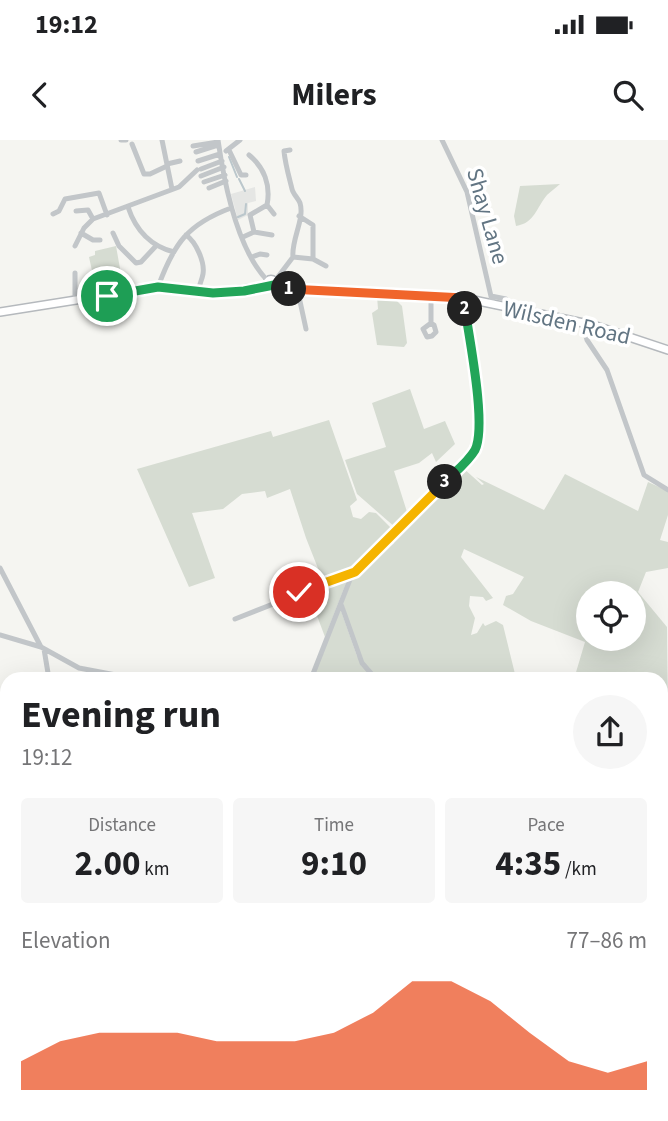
<!DOCTYPE html>
<meta charset="utf-8">
<style>
:root{--surface:#fff;--page:#f6f6f6;--text:#202124;--muted:#757577;--accent:#eb491a}
body{margin:0;font-family:"Source Sans 3",sans-serif;background:var(--page);color:var(--text);height:100vh;display:flex;flex-direction:column;font-size:26px;white-space:nowrap}
*{box-sizing:border-box;margin:0}
p{font-size:23px;color:var(--muted)}
.icon{flex:none;width:38px;height:38px;fill:none;stroke:currentColor;stroke-width:2;stroke-linecap:round;stroke-linejoin:round}
.map{position:relative;flex:1;overflow:hidden}
.drawer{position:absolute;left:0px;top:532px;width:668px;height:450px;display:flex;flex-direction:column;background:var(--surface);border-radius:21px 21px 0 0;box-shadow:0 7px 28px #0002}
.drawer>*{flex:none}
.controls{position:absolute;left:576px;top:441px;display:grid;gap:14px}
.controls a{display:grid;place-items:center;width:70px;height:70px;border-radius:50%;background:var(--surface);box-shadow:0 7px 28px #0002;font-size:35px}
.pin{position:absolute;display:grid;place-items:center;width:60px;height:60px;color:#fff;margin:-30px;border:4px solid #fff;border-radius:50%;box-shadow:0 2px 7px #0007}
.km{position:absolute;width:35px;height:35px;margin:-18px;border-radius:50%;background:#222;color:#fff;font-size:19px;line-height:35px;text-align:center}
.round{display:grid;place-items:center;flex:none;width:74px;height:74px;border-radius:37px;background:var(--page)}
.headline{display:flex;align-items:center;justify-content:space-between;height:119px;padding:0 21px}
h1{font-size:38px;font-weight:700;line-height:52px}
.metrics{display:grid;grid-template-columns:repeat(3,1fr);gap:10px;height:119px;padding:7px 21px}
.metrics div{display:grid;align-content:center;border-radius:7px;background:var(--page);text-align:center}
.metrics b{font-size:35px;font-weight:700}
.metrics small{font-size:19px;font-weight:400}
.metrics p{font-size:19px}
.chart{height:196px;padding:14px 21px}
.chart p{display:flex;justify-content:space-between}
.chart svg{width:100%;height:126px;margin-top:7px;fill:var(--accent);opacity:.7}
.status{display:flex;justify-content:space-between;align-items:center;height:49px;padding:0 35px;background:var(--surface);direction:ltr}
.status svg{height:19px;fill:currentColor}
header{display:flex;justify-content:space-between;align-items:center;height:91px;padding:0 21px;background:var(--surface);font-size:32px;font-weight:700}
.map>svg:first-child{display:block}
.built{fill:#e5e6e4}
.green{fill:#d6dcd2;fill-rule:evenodd}
.lines{fill:none;stroke-linecap:round;stroke-linejoin:round}
.stream{stroke:#bbc7cc;stroke-width:2}
.major-casing{stroke:#b5b9bd;stroke-width:10}
.minor{stroke:#c2c6c9;stroke-width:5}
.major{stroke:#fff;stroke-width:7}
.split-1-casing{stroke:#fff;stroke-width:14}
.split-2-casing{stroke:#fff;stroke-width:14}
.split-3-casing{stroke:#fff;stroke-width:14}
.split-4-casing{stroke:#fff;stroke-width:14}
.split-1{stroke:#22a559;stroke-width:9}
.split-2{stroke:#f0652b;stroke-width:9}
.split-3{stroke:#22a559;stroke-width:9}
.split-4{stroke:#f5b400;stroke-width:9}
.labels{text-anchor:middle;stroke-width:7;stroke-linejoin:round;paint-order:stroke}
.street-label{font-size:23px;fill:#627583;stroke:#fff}
</style>
<div class="status"><b>19:12</b><svg viewBox="0 0 49 12"><path d="M0 12V9h3v3zM5 12V6h3v6zM10 12V3h3v9zM15 12V0h3v12zM26 1h20v11H26zM47 4h2v5h-2z"/></svg></div>
<header><svg class="icon" aria-label="back" viewBox="0 0 24 24"><path d="M15 5l-7 7 7 7"/></svg>Milers<svg class="icon" aria-label="search" viewBox="0 0 24 24"><circle cx="10" cy="10" r="6"/><path d="M15 15l6 6"/></svg></header>
<div class="map">
<svg width="668" height="981" viewBox="0 0 668 981">
<rect width="100%" height="100%" fill="#f5f5f1"/>
<path class="built" d="M255,47L256,61L248,63V75L238,80L231,54Z"/>
<path class="green" d="M560,44C556,48 551,51 547,55C536,68 535,83 516,86L514,76L520,46Z
M116,106L124,151L106,155L103,139L94,140L89,117L95,115V111Z
M377,156L393,157L402,166L407,203L404,207L377,205L372,173L378,169Z
M410,249L424,289L445,281L455,304L436,322L432,313L419,323L394,331L408,375L396,388L357,354L345,320L386,307L372,263Z
M329,280L357,360L350,366L353,377L361,379L369,372L376,373L393,390L356,429L323,441L306,398L290,349L267,358L265,351L242,354L223,369L192,373L215,438L189,447L137,329L271,291L273,297Z
M462,327L482,345L484,344L476,337L544,370L565,334L638,371L648,342L668,351V375L660,400L668,402V428L646,432L638,452L667,487L668,576L662,561V539H654L652,532V539H574L585,502L531,481L503,465L506,456L513,454L524,437L464,409L461,417L493,458L486,461L483,457L470,456L469,466L475,478L471,495L477,493L483,483L485,486L496,481L503,485L515,534L494,539H379L366,526L359,514L343,463L353,437L394,403L390,399ZM588,453H634V499H588Z
M350,433L325,497L307,449Z
M340,468L357,516L374,539H313Z"/>
<g class="lines">
<path class="stream" d="M229,17L237,37
M239,39L245,51
M238,77L245,74L246,64
M662,932L668,930"/>
<g class="major-casing">
<path id="major" d="M267.5 143a3.5 3.5 0 1 1 7 0a3.5 3.5 0 1 1-7 0Z
M274,145L298,152L332,151L464,158L593,185L668,210
M0,172L158,147L213,153L269,146"/>
</g>
<path class="minor" d="M121,0H126
M162,0L172,49
M218,0C224,42 237,110 268,141
M442,0L467,52L493,165
M132,4L144,34H150L167,26
M193,6L218,2
M229,10L241,35H246
M226,11L240,0
M196,12L218,5
M249,15C264,27 271,45 267,65
M198,21L220,14
M167,24L180,21
M201,29L222,21
M201,36L224,27
M204,42L225,35
M209,48L226,41
M128,67C136,91 150,106 174,112
M76,71L88,70L93,79
M53,74L59,71L65,59L99,53L107,75
M299,76L313,85V119
M254,92L250,75L267,65L274,74
M81,93L93,100H100
M113,93L119,106L136,123L141,122L155,107
M186,95C196,102 205,122 203,134C202,140 199,145 198,152
M243,97L254,92L272,95
M75,106L84,88L93,79L179,47L197,30
M252,117L260,114L267,115
M293,117L313,119L326,126
M75,133V161
M274,142L293,117C291,100 305,79 300,63C298,58 293,54 292,49C289,37 285,23 284,11L290,10
M158,147C174,103 188,84 231,68
M298,152L306,189
M491,156L506,159
M582,182L587,200L607,230L644,335L668,350
M431,183L423,189L427,197L432,196L436,192L434,185L431,183V164
M0,428L41,507
M341,464L362,523L376,539
M235,479L355,432
M0,495L41,507L79,528L137,539
M44,509L49,539
M142,539L156,537L163,539
M311,539L351,437L470,316C489,290 468,192 464,158
M662,588L668,589
M0,680L7,699
M0,934L7,935
M0,971L7,965
M258,975L263,981
M502,979L507,981"/>
<use href="#major" class="major"/>
</g>
<g class="lines">
<g class="split-1-casing">
<path id="split-1" d="M107,156L158,147L213,153L244,151L274,145L289,149"/>
</g>
<g class="split-2-casing">
<path id="split-2" d="M289,149L464,158L465,169"/>
</g>
<g class="split-3-casing">
<path id="split-3" d="M445,342C455,332 468,322 475,310C487,286 469,197 465,169"/>
</g>
<g class="split-4-casing">
<path id="split-4" d="M299,452L355,432L445,342"/>
</g>
<use href="#split-1" class="split-1"/>
<use href="#split-2" class="split-2"/>
<use href="#split-3" class="split-3"/>
<use href="#split-4" class="split-4"/>
</g>
<g class="labels">
<g class="street-label">
<text transform="translate(488 76) rotate(74)" y="8">Shay Lane</text>
<text transform="translate(567 182) rotate(13)" y="8">Wilsden Road</text>
</g>
</g>
</svg>
<div class="controls">
<a><svg class="icon" aria-label="locate" viewBox="0 0 24 24"><circle cx="12" cy="12" r="6"/><path d="M12 2v4M12 18v4M2 12h4M18 12h4"/></svg></a>
</div>
<div class="pin" style="left:107px;top:156px;background:#1e9e55"><svg class="icon" aria-label="arrive" viewBox="0 0 24 24"><path d="M6 21V4h12l-3 4 3 4H6"/></svg></div>
<div class="pin" style="left:299px;top:452px;background:#d93025"><svg class="icon" aria-label="check" viewBox="0 0 24 24"><path d="M5 12l5 5 9-10"/></svg></div>
<b class="km" style="left:289px;top:149px">1</b>
<b class="km" style="left:465px;top:169px">2</b>
<b class="km" style="left:445px;top:342px">3</b>
<section class="drawer">
<div class="headline"><div><h1>Evening run</h1><p>19:12</p></div><a class="round"><svg class="icon" aria-label="share" viewBox="0 0 24 24"><path d="M12 15V3M7 8l5-5 5 5M5 13v7h14v-7"/></svg></a></div>
<div class="metrics">
<div><p>Distance</p><b>2.00<small> km</small></b></div>
<div><p>Time</p><b>9:10</b></div>
<div><p>Pace</p><b>4:35<small> /km</small></b></div>
</div>
<div class="chart"><p><span>Elevation</span>77–86 m</p>
<svg viewBox="0 0 160 44" preserveAspectRatio="none"><path d="M0 44V34L10 27L20 24L30 24L40 24L50 27L60 27L70 27L80 24L90 17L100 6L110 6L120 13L130 24L140 34L150 38L160 34V44z"/></svg>
</div>
</section>
</div>
